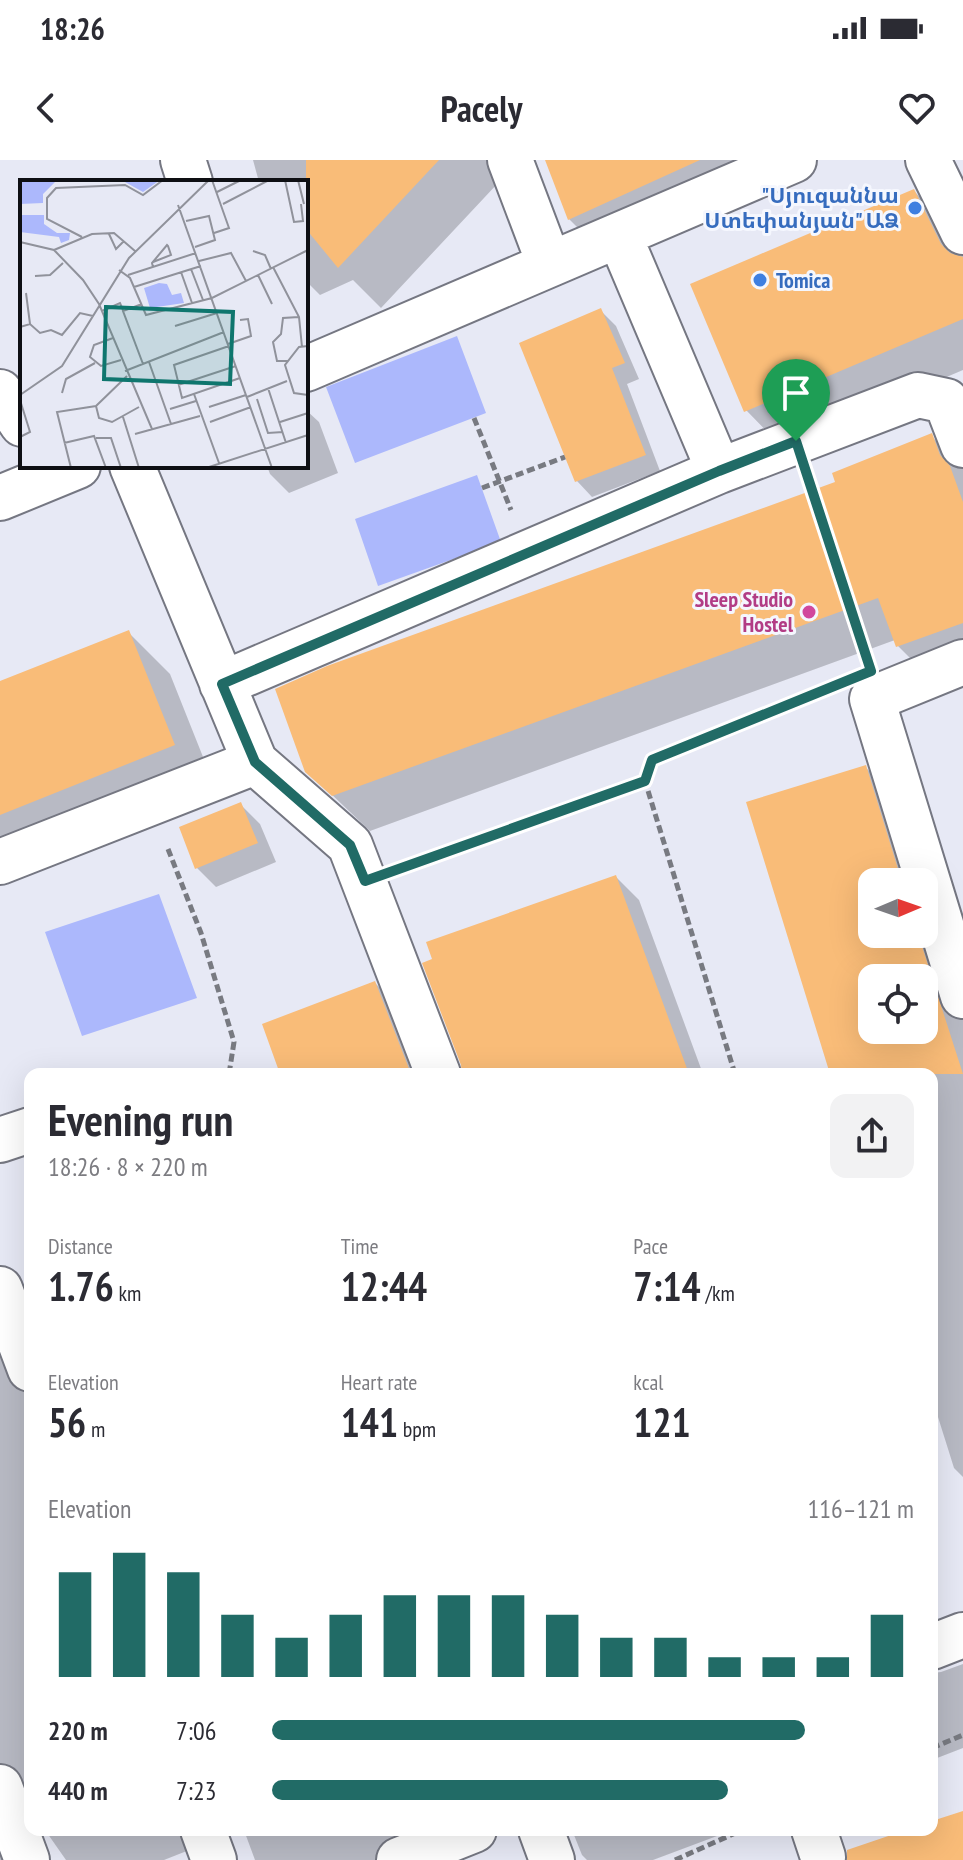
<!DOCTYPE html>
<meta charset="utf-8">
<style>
:root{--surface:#fff;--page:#f2f2f3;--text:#2b2b33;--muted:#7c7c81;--accent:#216b66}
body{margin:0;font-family:"PT Sans Narrow","Noto Sans Armenian",sans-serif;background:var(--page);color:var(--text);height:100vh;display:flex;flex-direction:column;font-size:30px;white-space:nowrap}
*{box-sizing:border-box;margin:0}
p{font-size:26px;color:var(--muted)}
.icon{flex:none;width:44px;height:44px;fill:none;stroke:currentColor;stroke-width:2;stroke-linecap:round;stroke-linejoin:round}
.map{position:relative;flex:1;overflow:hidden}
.sheet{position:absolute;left:24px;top:908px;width:914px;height:768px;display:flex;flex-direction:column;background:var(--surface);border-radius:16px;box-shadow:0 8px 32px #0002}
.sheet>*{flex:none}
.needle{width:52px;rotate:88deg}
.buttons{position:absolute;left:858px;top:708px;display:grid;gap:16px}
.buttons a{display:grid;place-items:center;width:80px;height:80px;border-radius:16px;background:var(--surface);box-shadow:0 8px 32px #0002;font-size:40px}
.pin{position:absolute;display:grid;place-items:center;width:68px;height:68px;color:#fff;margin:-82px -34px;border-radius:50% 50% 50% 0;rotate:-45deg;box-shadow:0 0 8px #0007}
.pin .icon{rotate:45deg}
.round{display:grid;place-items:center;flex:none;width:84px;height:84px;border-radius:16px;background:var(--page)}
.headline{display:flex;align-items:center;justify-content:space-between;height:136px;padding:0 24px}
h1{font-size:44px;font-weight:700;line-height:60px}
.metrics{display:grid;grid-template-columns:repeat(3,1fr);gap:12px;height:136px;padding:8px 24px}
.metrics div{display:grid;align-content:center}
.metrics b{font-size:40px;font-weight:700}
.metrics small{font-size:22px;font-weight:400}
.metrics p{font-size:22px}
.chart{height:224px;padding:16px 24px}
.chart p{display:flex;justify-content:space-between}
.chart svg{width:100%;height:144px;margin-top:8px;stroke:var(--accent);stroke-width:6}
ul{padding:0 24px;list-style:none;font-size:26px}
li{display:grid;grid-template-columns:128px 96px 1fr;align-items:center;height:60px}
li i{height:20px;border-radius:10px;background:var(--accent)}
.status{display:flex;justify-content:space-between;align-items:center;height:56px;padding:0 40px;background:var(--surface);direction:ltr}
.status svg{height:22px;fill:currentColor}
header{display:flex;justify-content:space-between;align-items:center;height:104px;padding:0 24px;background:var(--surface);font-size:36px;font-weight:700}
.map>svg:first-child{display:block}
.green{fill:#acb8fc}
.shadow{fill:#0003;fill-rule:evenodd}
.building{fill:#f9bc78;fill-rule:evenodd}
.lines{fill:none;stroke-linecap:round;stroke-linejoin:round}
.minor-casing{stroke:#757782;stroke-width:48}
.path{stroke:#787a81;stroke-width:5;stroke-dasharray:8 4;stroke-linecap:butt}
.minor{stroke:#fff;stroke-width:44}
.route-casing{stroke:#fff;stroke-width:16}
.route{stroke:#216b66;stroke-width:10}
.shop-dot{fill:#3f7fe0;stroke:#f5f7fe;stroke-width:3}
.hotel-dot{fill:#d1479c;stroke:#f5f7fe;stroke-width:3}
.labels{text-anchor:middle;stroke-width:6;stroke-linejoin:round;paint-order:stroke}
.shop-label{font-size:22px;font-weight:bold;fill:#366cbe;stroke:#f5f7fe;text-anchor:end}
.hotel-label{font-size:22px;font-weight:bold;fill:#b23c85;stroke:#f5f7fe;text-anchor:end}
.inset-road{fill:none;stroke:#90929b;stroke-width:2}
.view{fill:#0f766e;fill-opacity:0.15;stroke:#0f766e;stroke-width:4}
.inset-edge{fill:none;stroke:#0e0f13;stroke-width:4}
</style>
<div class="status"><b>18:26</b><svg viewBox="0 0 49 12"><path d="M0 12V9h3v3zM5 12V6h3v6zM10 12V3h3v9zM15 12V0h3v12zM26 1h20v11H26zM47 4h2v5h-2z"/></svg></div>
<header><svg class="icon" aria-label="back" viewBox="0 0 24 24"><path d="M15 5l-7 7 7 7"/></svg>Pacely<svg class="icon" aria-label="heart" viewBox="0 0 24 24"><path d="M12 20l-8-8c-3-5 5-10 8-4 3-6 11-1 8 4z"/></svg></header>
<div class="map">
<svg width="963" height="1700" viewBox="0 0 963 1700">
<rect width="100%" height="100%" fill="#e7e9f5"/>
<path class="green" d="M457,176L486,253L355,303L326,227Z
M477,315L501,382L378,426L355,359Z
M159,734L197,838L82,876L45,772Z"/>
<path class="shadow" d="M253,0H504L512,8L381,148L353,120L320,135L306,121V22H259Z
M551,0H795L591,81L569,59Z
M914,31L950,68L963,94V210L782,287L746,250Z
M600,150L616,166L639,219L627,224L660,311L592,337L577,321L521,184Z
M306,250L319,262L338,313L289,333L270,314L267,306H306Z
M931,276L963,307V512L934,522L898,486L895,480L370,671L307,611L837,323Z
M128,472L170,514L215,627L0,712V523Z
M865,607L904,645L963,836V1317L954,1308L932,1238V914H832ZM872,722H924V774H872ZM872,818H924V870H872Z
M241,645L260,664L276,702L216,727L197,708Z
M616,717L639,740L703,914H464Z
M375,823L398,846L424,914H283Z
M0,1139L30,1223V1638L15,1647L21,1700H0Z
M963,1504V1588L932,1600V1513L941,1512Z
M45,1670H202L207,1683L164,1700H66Z
M254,1670H483L398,1700H255L245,1673Z
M572,1670H733L653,1700H587L582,1695Z"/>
<path class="building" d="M306,0H439L338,108L306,69Z
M545,0H700L568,60Z
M914,29L941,84L950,93L963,97V159L744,252L690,124Z
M601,148L625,203L612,208L646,295L575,322L519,183Z
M932,273L940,295L950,306L963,342V463L896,487L878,438L332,636L305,612L275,529L327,506L835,322L832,313Z
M129,470L175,585L0,655V521Z
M866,605L902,722H872V774H918L963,914H830L746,642ZM872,818H924V870H872Z
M241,642L258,683L195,709L179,667Z
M616,715L689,914H462L461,905L422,803L432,799L426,782Z
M375,821L411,914H280L262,864Z
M963,1651V1700H847V1690L906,1670H932V1661Z"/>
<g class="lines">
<g class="minor-casing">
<path id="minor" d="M183,0L190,22
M510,0L549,103
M928,0L963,72
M619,75L719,311
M306,209L794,0
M0,232L22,264
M132,306L255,602L350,685L438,914
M0,338L78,306
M963,502L872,539L963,836
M222,524L719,311L918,235L946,241L963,285
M0,702L255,602
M0,980L30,970
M0,1129L30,1209
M932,1487L963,1475
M0,1627L27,1700
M203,1670L214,1700
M541,1670L552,1700
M814,1670L823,1697
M399,1700L474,1670"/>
</g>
<path class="path" d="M474,258L511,350
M482,328L565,297
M811,328L864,490
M168,689L201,773L234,882L229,914
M408,706L645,621
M735,914L645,621L652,600L825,530
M932,1588L963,1575
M675,1700L742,1670"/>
<use href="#minor" class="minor"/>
</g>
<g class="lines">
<g class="route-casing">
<path id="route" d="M796,281L871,511L652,600L645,621L365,721L350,685L255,602L222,524L719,311Z"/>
</g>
<use href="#route" class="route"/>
</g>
<g class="shop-dot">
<circle cx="915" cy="48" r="8"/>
<circle cx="760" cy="120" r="8"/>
</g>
<circle class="hotel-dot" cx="809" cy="452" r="8"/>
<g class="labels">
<g class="shop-label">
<text x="899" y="43">"Սյուզաննա<tspan x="899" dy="25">Ստեփանյան" ԱՁ</tspan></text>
<text x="776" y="128" text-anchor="start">Tomica</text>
</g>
<g class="hotel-label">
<text x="793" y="447">Sleep Studio<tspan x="793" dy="25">Hostel</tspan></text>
</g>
</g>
<g transform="translate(20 20)">
<rect width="288" height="288" fill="#e7e9f5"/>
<path d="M0,0H140L123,12L105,2H35L23,14V23L0,24ZM0,35H24V44L37,53H50L49,60L41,63L39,57L0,52ZM139,103L147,104L152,115L161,113L164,123L130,128L124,108Z" fill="#acb8fc"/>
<path class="inset-road" d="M192,0L209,48L194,53M265,0L274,42L283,41L281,24M278,0L284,24M197,12L221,0M203,24L249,0M158,25L252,288M166,41L189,36L195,60L175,67M89,54L96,69L104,61M62,57L27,39V18L36,8L105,5L123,15L143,0M0,62L34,70L63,100L79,124L132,249M34,70L72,54L94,53L115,71M233,71L245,75L251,89M179,81L211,73L226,101M133,87L132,83L147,65L148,66L151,75L133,82M253,87L279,137L282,167M171,89L183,120M99,90L110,98L126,135L192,118L288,70M161,92L172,123M108,95L176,73M238,95L252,124M15,96L30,95L43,83M114,107L181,86M6,113L10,144M122,124L103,131L123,184M82,131L100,123L103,130M155,146L197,133M0,147L10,144L20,153L31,150L42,155L60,133L73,136M93,158L74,165L70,177L81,186L101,180M208,164L231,156L228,139L220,140M209,166L154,185L162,218L220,198M288,166L279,167L265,185L274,213L288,215M268,181H257L253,162L261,154L263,138L279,137M129,182L151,244M105,191L204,152M158,205L216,186M248,208L266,263M42,213L46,199L75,183M174,214L199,283M0,215L42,186L109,78L189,0M227,217L267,201M237,219L248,253L263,252M0,220L10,252L0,257M76,226L79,238L92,242L119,227M189,227L226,215M150,229L176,221M103,237L119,288M190,242L231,227M260,242L288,233M115,254L180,236M76,258H91L101,288M44,263L74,256L86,288M51,288L37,232L76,226L107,196M186,288L288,255"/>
<path class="view" d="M86,127L213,132L210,204L84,199Z"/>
<rect width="288" height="288" class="inset-edge"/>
</g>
</svg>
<div class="buttons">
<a><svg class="needle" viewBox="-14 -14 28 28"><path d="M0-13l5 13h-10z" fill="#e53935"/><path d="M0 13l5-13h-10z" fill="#7c7c81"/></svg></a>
<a><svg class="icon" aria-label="locate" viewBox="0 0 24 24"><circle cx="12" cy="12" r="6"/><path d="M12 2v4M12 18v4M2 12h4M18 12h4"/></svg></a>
</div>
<div class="pin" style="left:796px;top:281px;background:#1e9e55"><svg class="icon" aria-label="arrive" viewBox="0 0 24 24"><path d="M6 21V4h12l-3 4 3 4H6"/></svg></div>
<section class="sheet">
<div class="headline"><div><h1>Evening run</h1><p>18:26 · 8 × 220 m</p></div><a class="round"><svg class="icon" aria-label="share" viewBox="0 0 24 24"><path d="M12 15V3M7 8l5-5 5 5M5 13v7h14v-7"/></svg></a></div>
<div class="metrics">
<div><p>Distance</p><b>1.76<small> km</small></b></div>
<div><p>Time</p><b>12:44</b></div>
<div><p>Pace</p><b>7:14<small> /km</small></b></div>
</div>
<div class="metrics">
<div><p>Elevation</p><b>56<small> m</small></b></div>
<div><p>Heart rate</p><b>141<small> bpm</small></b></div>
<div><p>kcal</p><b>121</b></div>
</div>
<div class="chart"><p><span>Elevation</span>116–121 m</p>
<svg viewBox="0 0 160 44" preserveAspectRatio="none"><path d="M5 44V12M15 44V6M25 44V12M35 44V25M45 44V32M55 44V25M65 44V19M75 44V19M85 44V19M95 44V25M105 44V32M115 44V32M125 44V38M135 44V38M145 44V38M155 44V25"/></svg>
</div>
<ul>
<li><b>220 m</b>7:06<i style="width:83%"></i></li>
<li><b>440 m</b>7:23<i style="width:71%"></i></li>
</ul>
</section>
</div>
